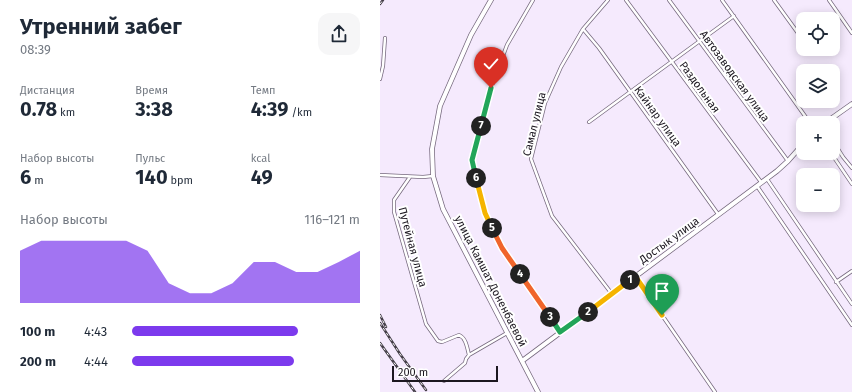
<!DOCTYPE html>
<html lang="ru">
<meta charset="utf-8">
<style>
:root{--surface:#fff;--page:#f6f6f7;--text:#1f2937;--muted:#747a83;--accent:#7c3aed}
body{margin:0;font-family:"Fira Sans",sans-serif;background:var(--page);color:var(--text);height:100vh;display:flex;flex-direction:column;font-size:15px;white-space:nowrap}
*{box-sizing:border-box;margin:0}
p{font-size:13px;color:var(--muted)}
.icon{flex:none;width:22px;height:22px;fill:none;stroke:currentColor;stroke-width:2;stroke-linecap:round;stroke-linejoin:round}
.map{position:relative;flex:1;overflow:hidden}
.side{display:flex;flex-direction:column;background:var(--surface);width:380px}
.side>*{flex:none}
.buttons{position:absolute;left:416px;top:12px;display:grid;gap:8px}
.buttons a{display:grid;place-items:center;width:44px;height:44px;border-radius:8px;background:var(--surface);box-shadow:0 2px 10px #0003;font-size:20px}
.scale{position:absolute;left:12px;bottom:10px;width:106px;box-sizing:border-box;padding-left:4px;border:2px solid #1c1720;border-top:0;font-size:11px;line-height:14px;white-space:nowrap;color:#1c1720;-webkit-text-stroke:3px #fff;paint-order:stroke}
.pin{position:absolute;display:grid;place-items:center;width:34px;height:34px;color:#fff;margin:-41px -17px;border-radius:50% 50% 50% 0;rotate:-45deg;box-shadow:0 0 4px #0007}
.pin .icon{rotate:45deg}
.km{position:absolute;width:20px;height:20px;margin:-10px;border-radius:50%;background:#222;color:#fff;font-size:11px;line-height:20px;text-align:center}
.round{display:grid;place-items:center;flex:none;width:42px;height:42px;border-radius:12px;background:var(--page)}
.head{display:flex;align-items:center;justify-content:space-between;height:68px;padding:0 20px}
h1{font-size:22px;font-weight:700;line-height:30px}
.metrics{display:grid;grid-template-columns:repeat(3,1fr);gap:6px;height:68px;padding:4px 20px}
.metrics div{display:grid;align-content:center}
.metrics b{font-size:20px;font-weight:700}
.metrics small{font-size:11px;font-weight:400}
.metrics p{font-size:11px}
.chart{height:112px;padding:8px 20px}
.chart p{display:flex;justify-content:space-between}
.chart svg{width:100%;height:72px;margin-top:4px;fill:var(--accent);opacity:.7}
ul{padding:0 20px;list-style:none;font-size:13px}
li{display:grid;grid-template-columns:64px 48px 1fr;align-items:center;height:30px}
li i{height:10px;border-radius:5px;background:var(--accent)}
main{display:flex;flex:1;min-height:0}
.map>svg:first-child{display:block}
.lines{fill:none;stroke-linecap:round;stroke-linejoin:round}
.street-casing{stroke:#76697e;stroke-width:4}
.secondary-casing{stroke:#76697e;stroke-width:5.5}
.street{stroke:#fff;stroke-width:2.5}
.secondary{stroke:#fff;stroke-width:4}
.rail-casing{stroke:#443e48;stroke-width:2.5}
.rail{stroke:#fff;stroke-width:1;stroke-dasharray:3;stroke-linecap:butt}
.split-1-casing{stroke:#fff;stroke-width:8}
.split-2-casing{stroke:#fff;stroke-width:8}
.split-3-casing{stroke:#fff;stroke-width:8}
.split-4-casing{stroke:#fff;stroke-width:8}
.split-5-casing{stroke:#fff;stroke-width:8}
.split-6-casing{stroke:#fff;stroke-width:8}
.split-7-casing{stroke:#fff;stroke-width:8}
.split-8-casing{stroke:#fff;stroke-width:8}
.split-1{stroke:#f5b400;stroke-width:5}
.split-2{stroke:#f5b400;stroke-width:5}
.split-3{stroke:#22a559;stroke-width:5}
.split-4{stroke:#f0652b;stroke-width:5}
.split-5{stroke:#f0652b;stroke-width:5}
.split-6{stroke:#f5b400;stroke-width:5}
.split-7{stroke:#22a559;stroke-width:5}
.split-8{stroke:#22a559;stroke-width:5}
.labels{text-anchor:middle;stroke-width:4;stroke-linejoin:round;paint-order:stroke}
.street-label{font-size:11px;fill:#1c1720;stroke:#fff}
</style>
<main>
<section class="side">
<div class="head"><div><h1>Утренний забег</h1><p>08:39</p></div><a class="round"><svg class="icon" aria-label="share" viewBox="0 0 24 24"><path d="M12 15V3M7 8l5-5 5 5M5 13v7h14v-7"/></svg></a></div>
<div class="metrics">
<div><p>Дистанция</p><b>0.78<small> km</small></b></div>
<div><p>Время</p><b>3:38</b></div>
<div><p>Темп</p><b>4:39<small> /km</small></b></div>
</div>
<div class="metrics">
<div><p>Набор высоты</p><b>6<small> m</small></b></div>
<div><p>Пульс</p><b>140<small> bpm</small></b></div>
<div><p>kcal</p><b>49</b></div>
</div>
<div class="chart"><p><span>Набор высоты</span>116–121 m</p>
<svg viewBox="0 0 160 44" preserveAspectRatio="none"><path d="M0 44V12L10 6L20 6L30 6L40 6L50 6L60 12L70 32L80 38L90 38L100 32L110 19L120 19L130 25L140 25L150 19L160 12V44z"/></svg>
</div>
<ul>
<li><b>100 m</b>4:43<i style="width:73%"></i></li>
<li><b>200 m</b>4:44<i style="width:71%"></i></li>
</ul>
</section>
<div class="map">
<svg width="472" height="392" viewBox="0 0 472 392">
<rect width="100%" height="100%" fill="#f5eafd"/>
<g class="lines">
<g class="street-casing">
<path id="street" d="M153,0L127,45L111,88L92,160L105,213L122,248L180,332
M228,0L203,29L181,67L165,103L151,159L172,216L232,294
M246,0L381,182
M289,0L408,161
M342,0L430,123
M394,0L423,40
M449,0L472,33
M203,29L219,48L338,214
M430,49L432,53
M0,79L3,66L5,38
M209,122L354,16
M453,141L463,157L472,168
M451,153L472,184
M0,175L43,177L53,176
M30,177L14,200V212L46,324L58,341L62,342L79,335C86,338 87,347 89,355
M387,179L472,304
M377,186L472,325
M255,276L335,392
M456,282L472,271
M64,381L85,363L86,359L89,355L127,333"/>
</g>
<g class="secondary-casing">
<path id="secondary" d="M111,0L91,35L60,106L52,149L53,176L63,209L158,392
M445,123L472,104
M142,361L397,171L408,161L423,144"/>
</g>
<use href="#street" class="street"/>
<use href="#secondary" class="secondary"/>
<g class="rail-casing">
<path id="rail" d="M0,4L3,0
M0,315L6,327
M0,323L20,354L46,390
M0,343L35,392"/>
</g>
<use href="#rail" class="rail"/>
</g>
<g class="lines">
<g class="split-1-casing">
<path id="split-1" d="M250,280L255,276L282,315"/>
</g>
<g class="split-2-casing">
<path id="split-2" d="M208,312L250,280"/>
</g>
<g class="split-3-casing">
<path id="split-3" d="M170,317L180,332L208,312"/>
</g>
<g class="split-4-casing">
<path id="split-4" d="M140,274L170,317"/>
</g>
<g class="split-5-casing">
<path id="split-5" d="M112,228L122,248L140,274"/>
</g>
<g class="split-6-casing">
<path id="split-6" d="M96,178L105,213L112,228"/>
</g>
<g class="split-7-casing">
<path id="split-7" d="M96,178L92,160L101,126"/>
</g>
<g class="split-8-casing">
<path id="split-8" d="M101,126L111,88"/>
</g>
<use href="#split-1" class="split-1"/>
<use href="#split-2" class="split-2"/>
<use href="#split-3" class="split-3"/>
<use href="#split-4" class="split-4"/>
<use href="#split-5" class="split-5"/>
<use href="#split-6" class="split-6"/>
<use href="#split-7" class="split-7"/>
<use href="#split-8" class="split-8"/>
</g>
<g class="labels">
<g class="street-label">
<text transform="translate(355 76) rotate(54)" y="4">Автозаводская улица</text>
<text transform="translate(320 87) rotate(54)" y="4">Раздольная</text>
<text transform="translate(278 116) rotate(54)" y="4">Кайнар улица</text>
<text transform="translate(154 124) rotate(-76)" y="4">Самал улица</text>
<text transform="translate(289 240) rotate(-36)" y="4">Достык улица</text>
<text transform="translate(33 247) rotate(75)" y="4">Путейная улица</text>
<text transform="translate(111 281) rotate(63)" y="4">улица Камшат Доненбаевой</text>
</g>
</g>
</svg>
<div class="buttons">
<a><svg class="icon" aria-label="locate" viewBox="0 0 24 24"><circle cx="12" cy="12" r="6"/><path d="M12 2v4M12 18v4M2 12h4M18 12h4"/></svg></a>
<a><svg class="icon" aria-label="layers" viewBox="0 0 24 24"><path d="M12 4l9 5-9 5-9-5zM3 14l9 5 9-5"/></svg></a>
<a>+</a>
<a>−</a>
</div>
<div class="scale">200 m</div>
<div class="pin" style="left:282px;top:315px;background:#1e9e55"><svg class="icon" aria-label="arrive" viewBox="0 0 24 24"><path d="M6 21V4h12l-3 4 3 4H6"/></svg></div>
<div class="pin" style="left:111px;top:88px;background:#d93025"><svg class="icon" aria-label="check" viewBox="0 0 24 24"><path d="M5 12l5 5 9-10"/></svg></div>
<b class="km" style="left:250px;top:280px">1</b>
<b class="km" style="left:208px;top:312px">2</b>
<b class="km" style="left:170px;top:317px">3</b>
<b class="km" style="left:140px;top:274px">4</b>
<b class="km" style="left:112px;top:228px">5</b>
<b class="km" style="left:96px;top:178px">6</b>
<b class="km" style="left:101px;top:126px">7</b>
</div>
</main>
